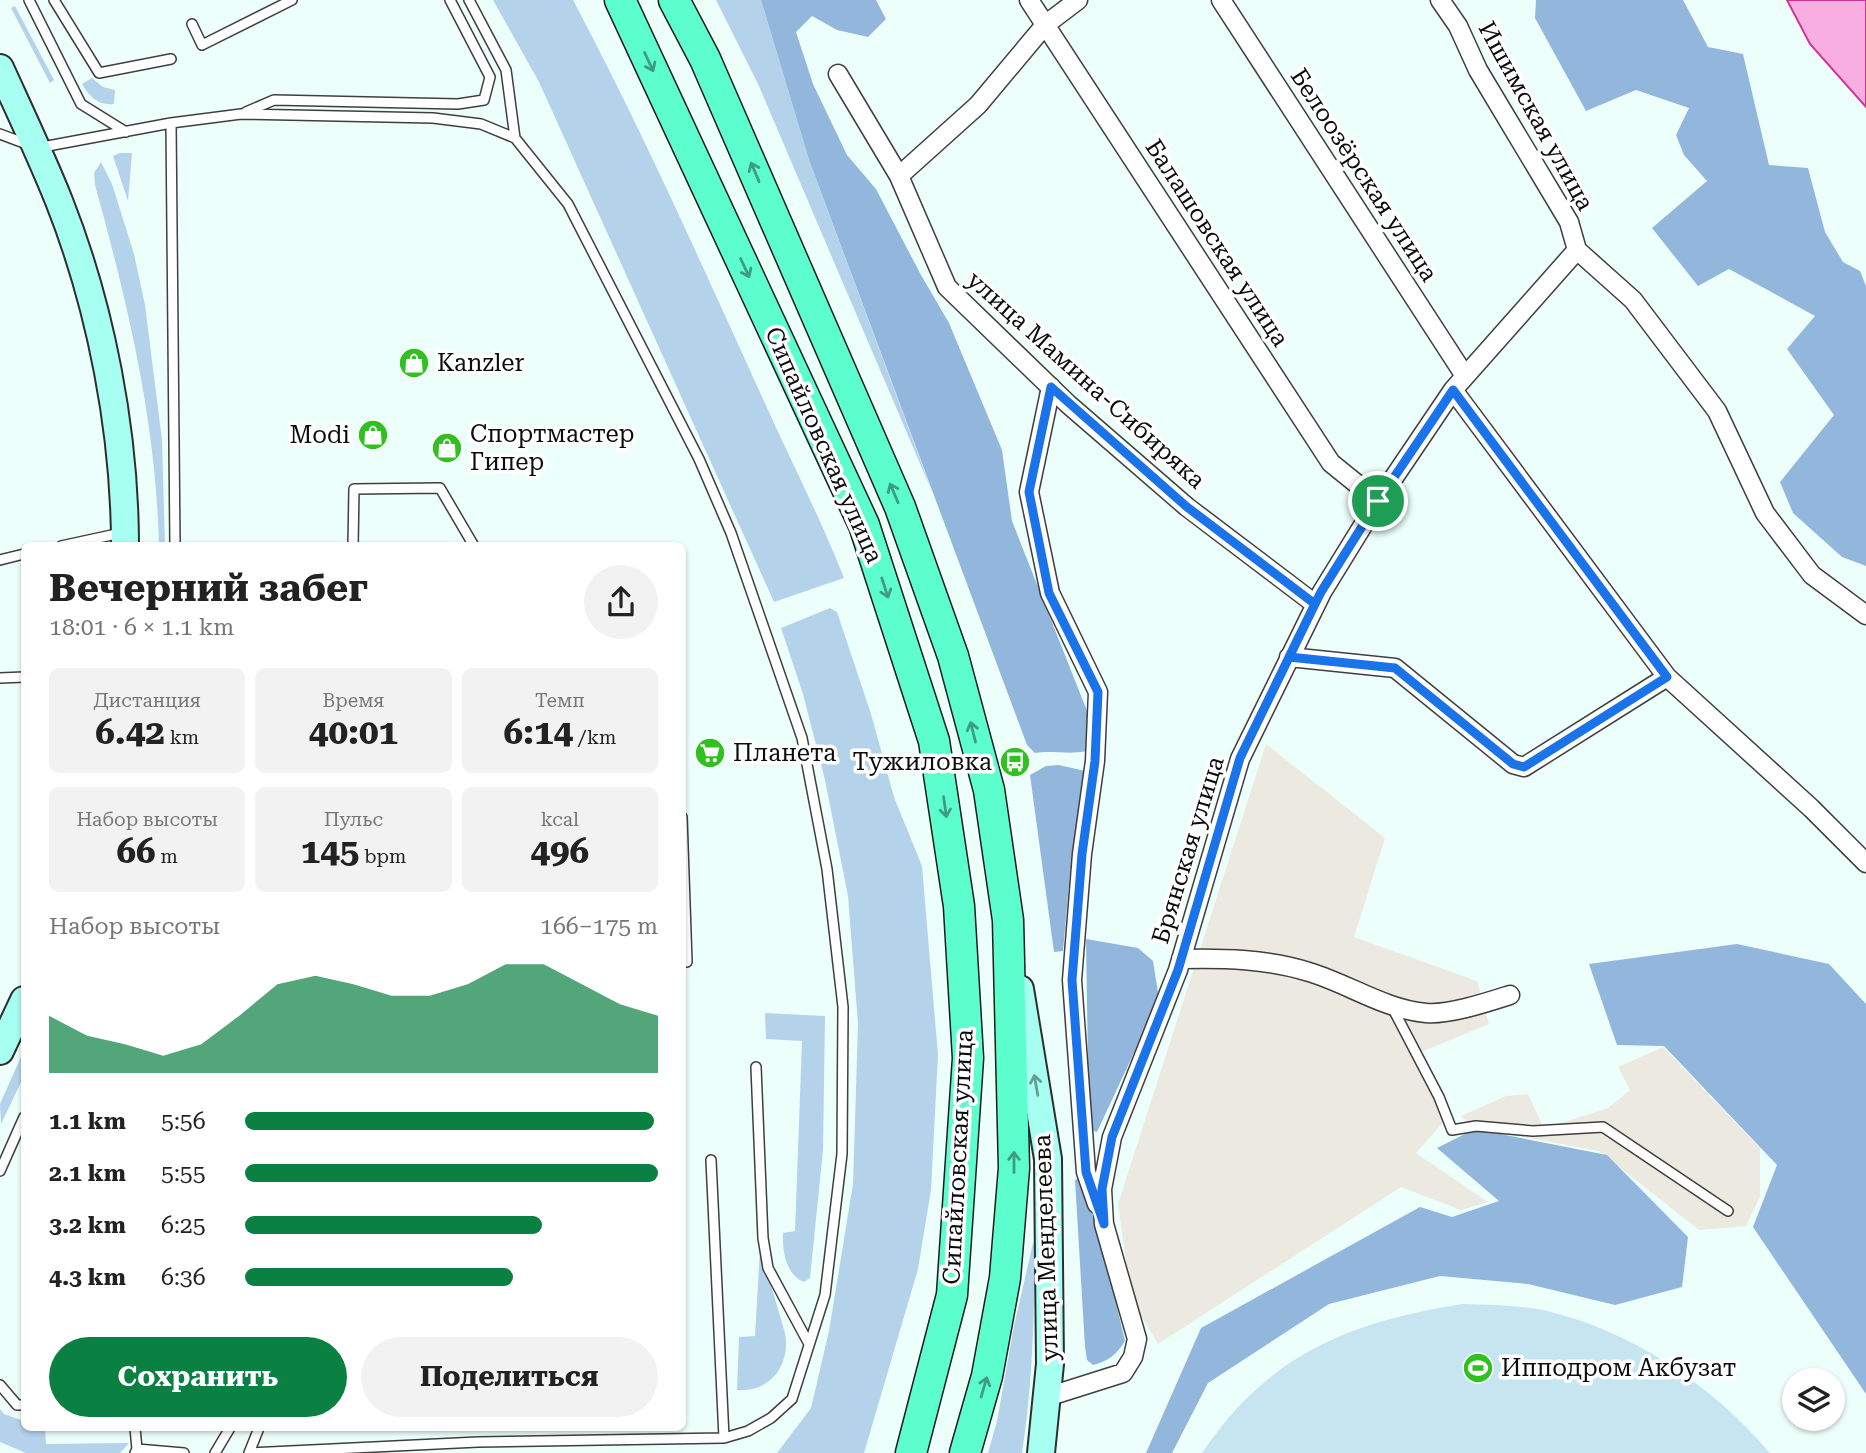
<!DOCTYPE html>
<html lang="ru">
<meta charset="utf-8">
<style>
:root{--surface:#fff;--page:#f2f2f2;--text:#222;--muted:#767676;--accent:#0b8043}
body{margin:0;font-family:"Roboto Serif",serif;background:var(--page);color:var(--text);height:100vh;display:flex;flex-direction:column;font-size:26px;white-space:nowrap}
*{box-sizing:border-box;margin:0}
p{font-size:23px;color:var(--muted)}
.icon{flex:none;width:38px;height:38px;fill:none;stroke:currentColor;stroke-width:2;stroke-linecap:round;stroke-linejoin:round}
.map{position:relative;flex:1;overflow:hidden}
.side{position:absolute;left:21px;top:542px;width:665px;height:889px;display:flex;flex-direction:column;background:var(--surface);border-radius:10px;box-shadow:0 2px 5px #0004}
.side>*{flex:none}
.controls{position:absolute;left:1782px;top:1368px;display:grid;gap:14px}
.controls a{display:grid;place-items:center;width:63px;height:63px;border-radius:50%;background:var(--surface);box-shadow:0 2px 5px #0004;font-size:35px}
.pin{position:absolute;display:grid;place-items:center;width:60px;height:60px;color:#fff;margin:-30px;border:4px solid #fff;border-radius:50%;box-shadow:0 2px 7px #0007}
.round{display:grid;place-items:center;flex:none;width:74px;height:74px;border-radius:37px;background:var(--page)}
.summary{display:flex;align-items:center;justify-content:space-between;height:119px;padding:0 28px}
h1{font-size:38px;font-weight:700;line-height:52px}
.metrics{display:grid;grid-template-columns:repeat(3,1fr);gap:10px;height:119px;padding:7px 28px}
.metrics div{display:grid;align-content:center;border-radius:10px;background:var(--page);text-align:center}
.metrics b{font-size:35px;font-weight:700}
.metrics small{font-size:19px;font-weight:400}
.metrics p{font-size:19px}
.chart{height:196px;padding:14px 28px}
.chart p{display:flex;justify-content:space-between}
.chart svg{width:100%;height:126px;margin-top:7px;fill:var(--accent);opacity:.7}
.primary-button{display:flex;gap:14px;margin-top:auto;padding:14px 28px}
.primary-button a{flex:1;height:80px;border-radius:42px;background:var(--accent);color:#fff;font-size:28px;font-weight:700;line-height:80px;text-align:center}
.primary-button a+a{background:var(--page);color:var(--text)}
ul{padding:0 28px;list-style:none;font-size:23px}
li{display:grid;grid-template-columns:112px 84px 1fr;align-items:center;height:52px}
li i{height:18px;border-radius:9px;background:var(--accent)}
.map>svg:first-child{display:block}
.industrial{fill:#eceae0}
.green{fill:#b4d3eb}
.forest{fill:#93b7dc}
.pitch{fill:#c6e5f1}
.water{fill:#f8aee0;stroke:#d2339b;stroke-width:2}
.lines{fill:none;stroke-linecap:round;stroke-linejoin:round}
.service-casing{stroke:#3f3f3f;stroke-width:12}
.minor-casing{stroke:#3f3f3f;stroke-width:21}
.secondary-casing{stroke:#2e2e2e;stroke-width:30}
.primary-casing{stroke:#1d1d1d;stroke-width:33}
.service{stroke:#fff;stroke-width:9}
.minor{stroke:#fff;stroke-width:18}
.secondary{stroke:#a7fff1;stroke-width:26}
.primary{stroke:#5dfece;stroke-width:30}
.oneway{stroke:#3d9d80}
.oneway2{stroke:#699e95}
.route-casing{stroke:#fff;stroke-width:14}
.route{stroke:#1a73e8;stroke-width:9}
.labels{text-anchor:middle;stroke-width:7;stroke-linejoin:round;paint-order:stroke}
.street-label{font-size:24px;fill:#0c0c0c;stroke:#fff}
.poi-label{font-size:24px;fill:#0c0c0c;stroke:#fff;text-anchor:start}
</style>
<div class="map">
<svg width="1866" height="1453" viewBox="0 0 1866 1453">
<rect width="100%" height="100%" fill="#ecfffa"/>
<path class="industrial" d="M1266,744L1385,838L1354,937L1477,981L1489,1024L1419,1053L1449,1116L1416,1153L1488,1202L1461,1210L1401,1187L1158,1344L1131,1298L1118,1204Z
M1663,1047L1760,1148V1197L1746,1226L1699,1230L1599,1151L1475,1128L1461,1116L1506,1096L1528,1094L1542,1124L1552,1126L1608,1108L1630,1090L1618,1067Z"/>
<path class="green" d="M493,0H573C642,130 702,265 763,399C790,459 820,517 844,578L774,602L539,82Z
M716,0H761L809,160L933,494L758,84Z
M15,6L54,80L50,83L11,8Z
M92,78L103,87L115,90L114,104C98,106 89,96 82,84Z
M120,153H132L128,201L113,156Z
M101,162L112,184L134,254L145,305L162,440L165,546H159C156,421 128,305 95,185L94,173Z
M830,608L837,612L871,714L894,797L922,866L938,1055L931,1190L918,1269L864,1453H777L811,1408L829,1331L853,1184L858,1024L848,896L825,780L803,694L781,628Z
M765,1013L825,1016L823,1150L810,1278L804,1282C786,1275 782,1251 783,1233L795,1231L802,1041L766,1039Z
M24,1050V1076L1,1124L0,1104Z
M1033,1243L1035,1244C1034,1314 1033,1384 1022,1453H988L997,1421L1014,1326Z
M760,1248L785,1333C791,1365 770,1393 737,1390L739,1337L755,1336Z
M0,1409L4,1414L24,1421V1428H45L46,1444L129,1443L120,1453H26L0,1442Z"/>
<path class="forest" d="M761,0H876L886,19L868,37L837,30L812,16L796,32L813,84L847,155L876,189L921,275L949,323L1002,450L1012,521L1091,721L1087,751C1067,755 1053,750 1035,753L1027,745L809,160Z
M1536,0H1683L1708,47L1743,54L1769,165L1808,168L1825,232L1843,262L1860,271L1866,286V566L1842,557L1793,513L1780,482L1834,415L1787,349L1815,316L1729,269L1698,286L1652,228L1707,181L1684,155L1676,135L1689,108L1636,90L1586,111L1535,18Z
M1059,765L1085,771L1070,873L1063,951L1054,952L1030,775L1046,766Z
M1086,939L1138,948L1153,961L1159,999L1097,1132L1089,1129Z
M1737,944L1829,964L1866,1004V1394L1753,1227L1777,1165L1664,1046L1617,1045L1589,964Z
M1475,1129L1607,1155L1688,1237L1682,1287L1615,1305L1528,1284L1440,1276L1329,1304L1208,1383L1172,1453H1146L1201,1328L1420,1207L1452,1217L1499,1201L1437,1148Z
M1080,1178L1099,1231L1125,1341C1116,1355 1109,1361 1093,1365L1087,1360L1085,1347L1075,1180Z"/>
<path class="pitch" d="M1463,1304C1490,1305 1517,1305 1543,1310C1631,1330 1712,1385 1770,1453H1202C1267,1355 1351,1321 1463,1304Z"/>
<path class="water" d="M1787,0H1866V107L1810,44Z"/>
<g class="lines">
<g class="service-casing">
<path id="service" d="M29,0L81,104L126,132
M54,0L99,73L171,59
M469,0L506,70L515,138
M192,24L202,45L292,0
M246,112L274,100L458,104L484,100L490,77L450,0
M171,123L175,546
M0,134L37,148L171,123L241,114L433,118L481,124L515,138L568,204L699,459L731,533L802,738L827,869L843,1007L842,1154L825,1295L792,1399L771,1418L748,1431L724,1438L478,1442L249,1453
M61,546L121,533
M353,546L354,489L440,488L474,546
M0,560L24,554
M0,678L24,677
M682,817L687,962H682
M1392,1007L1439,1097L1452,1130L1476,1126L1533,1131L1603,1127L1728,1211
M756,1067L763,1238L768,1268L809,1344
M711,1160L724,1438
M0,1171L24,1117
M0,1385L17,1405H24
M135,1428L137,1449L135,1453
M137,1449L184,1453
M215,1453L230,1428
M249,1453L259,1428"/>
</g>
<g class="minor-casing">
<path id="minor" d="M1029,0L1331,463L1378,501
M1221,0L1465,376
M1440,0L1458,26L1478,70L1569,222L1577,250L1633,300L1717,411L1765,513L1812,575L1866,615
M838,74L899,176L947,287L1068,404L1187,507L1315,604
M899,176L978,105L1045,25L1078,0
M1051,387L1029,492L1050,593L1098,692L1095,761L1082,854L1072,980L1086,1172L1097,1204
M1453,390L1667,677L1811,808L1866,863
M1289,657L1395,668L1513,764L1524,767L1667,677
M1181,959C1223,958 1269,959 1309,972C1349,984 1384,1009 1426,1013C1449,1015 1488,1002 1510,995
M1047,1397L1123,1373L1133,1357L1137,1339L1104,1224L1102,1189L1112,1137L1178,970L1240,759L1322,592L1378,501L1453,390L1577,250"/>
</g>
<g class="secondary-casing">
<path id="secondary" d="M0,68C20,112 41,156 59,201C101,307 125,432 125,546
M1020,989L1048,1159L1050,1364L1041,1453
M0,1051L24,1000"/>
</g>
<g class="primary-casing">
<path id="primary" d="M620,0L864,525L934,741L959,906L968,1058L952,1295L911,1453
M674,0L705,59L900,507L953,656L989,790L1008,920L1014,1168L1005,1278L987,1376L965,1453"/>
</g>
<use href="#service" class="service"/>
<use href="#minor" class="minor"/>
<use href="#secondary" class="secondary"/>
<use href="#primary" class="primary"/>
</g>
<defs><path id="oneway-shaft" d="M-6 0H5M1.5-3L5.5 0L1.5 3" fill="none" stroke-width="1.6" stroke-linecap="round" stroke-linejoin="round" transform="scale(1.75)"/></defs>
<g class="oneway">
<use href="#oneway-shaft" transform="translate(649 62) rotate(65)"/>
<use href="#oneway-shaft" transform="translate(755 172) rotate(-113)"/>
<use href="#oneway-shaft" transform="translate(745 268) rotate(65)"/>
<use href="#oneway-shaft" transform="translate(894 493) rotate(-113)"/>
<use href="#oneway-shaft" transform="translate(885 588) rotate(72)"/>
<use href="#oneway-shaft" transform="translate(973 732) rotate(-104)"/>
<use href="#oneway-shaft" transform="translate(945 807) rotate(82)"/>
<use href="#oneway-shaft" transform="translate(1014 1162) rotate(-90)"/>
<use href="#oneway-shaft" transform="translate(984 1387) rotate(-74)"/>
</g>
<use class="oneway2" href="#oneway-shaft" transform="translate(1036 1085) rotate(-100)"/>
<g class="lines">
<g class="route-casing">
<path id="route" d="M1378,501L1321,592L1315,604L1240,758L1178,970L1112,1137L1102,1189L1104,1224L1086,1172L1072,980L1082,854L1095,761L1098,692L1049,593L1029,492L1051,387L1187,507L1315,604L1289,657L1395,668L1513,764L1524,767L1667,677L1453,390L1378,501"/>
</g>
<use href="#route" class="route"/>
</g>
<defs>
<g id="shop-disc" transform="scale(1.575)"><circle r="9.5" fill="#2fc120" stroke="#fff"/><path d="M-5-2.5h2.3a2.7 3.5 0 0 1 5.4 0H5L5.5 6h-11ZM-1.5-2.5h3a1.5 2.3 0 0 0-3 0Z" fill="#fff"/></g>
<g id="supermarket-disc" transform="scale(1.575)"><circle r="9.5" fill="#2fc120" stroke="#fff"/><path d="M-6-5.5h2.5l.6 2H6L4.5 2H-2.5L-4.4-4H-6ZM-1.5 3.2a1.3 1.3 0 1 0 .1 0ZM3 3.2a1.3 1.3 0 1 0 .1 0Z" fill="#fff"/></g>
<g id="bus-disc" transform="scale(1.575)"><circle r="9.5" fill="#2fc120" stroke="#fff"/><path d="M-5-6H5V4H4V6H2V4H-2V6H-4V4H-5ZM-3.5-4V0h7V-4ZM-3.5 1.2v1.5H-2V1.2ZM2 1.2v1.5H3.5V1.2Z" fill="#fff"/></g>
<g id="stadium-disc" transform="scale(1.575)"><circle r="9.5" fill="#2fc120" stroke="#fff"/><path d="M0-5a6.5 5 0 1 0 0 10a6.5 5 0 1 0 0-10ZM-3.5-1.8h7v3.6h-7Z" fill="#fff"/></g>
</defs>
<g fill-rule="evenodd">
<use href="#shop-disc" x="414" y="363"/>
<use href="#shop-disc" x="373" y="435"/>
<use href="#shop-disc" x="447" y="448"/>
<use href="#supermarket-disc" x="710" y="753"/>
<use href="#bus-disc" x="1015" y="762"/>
<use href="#stadium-disc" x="1478" y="1368"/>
</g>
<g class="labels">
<g class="street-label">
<text transform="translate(1536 116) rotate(61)" y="8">Ишимская улица</text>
<text transform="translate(1364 175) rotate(57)" y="8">Белоозёрская улица</text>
<text transform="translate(1217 243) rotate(57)" y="8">Балашовская улица</text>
<text transform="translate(1086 380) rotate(42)" y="8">улица Мамина-Сибиряка</text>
<text transform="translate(824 445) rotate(66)" y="8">Сипайловская улица</text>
<text transform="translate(1188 850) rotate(-73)" y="8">Брянская улица</text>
<text transform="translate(958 1157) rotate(-87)" y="8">Сипайловская улица</text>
<text transform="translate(1046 1248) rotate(-92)" y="8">улица Менделеева</text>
</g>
<g class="poi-label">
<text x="437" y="371">Kanzler</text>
<text x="470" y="442">Спортмастер<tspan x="470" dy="28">Гипер</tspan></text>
<text x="350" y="443" text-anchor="end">Modi</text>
<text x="733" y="761">Планета</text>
<text x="992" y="770" text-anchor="end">Тужиловка</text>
<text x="1501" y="1376">Ипподром Акбузат</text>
</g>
</g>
</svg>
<div class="controls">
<a><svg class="icon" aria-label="layers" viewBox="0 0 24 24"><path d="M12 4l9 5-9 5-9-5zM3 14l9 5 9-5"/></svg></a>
</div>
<div class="pin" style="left:1378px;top:501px;background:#1e9e55"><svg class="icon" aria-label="arrive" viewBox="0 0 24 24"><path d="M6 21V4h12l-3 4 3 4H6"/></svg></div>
<section class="side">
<div class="summary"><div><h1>Вечерний забег</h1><p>18:01 · 6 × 1.1 km</p></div><a class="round"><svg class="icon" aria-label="share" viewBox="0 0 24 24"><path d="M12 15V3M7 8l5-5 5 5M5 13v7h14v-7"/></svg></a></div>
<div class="metrics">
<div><p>Дистанция</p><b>6.42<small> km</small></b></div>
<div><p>Время</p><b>40:01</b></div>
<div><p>Темп</p><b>6:14<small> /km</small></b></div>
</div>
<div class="metrics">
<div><p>Набор высоты</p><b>66<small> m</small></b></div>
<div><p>Пульс</p><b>145<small> bpm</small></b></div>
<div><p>kcal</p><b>496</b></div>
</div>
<div class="chart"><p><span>Набор высоты</span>166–175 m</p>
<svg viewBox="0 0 160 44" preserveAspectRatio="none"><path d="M0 44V24L10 31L20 34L30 38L40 34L50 24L60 13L70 10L80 13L90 17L100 17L110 13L120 6L130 6L140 13L150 20L160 24V44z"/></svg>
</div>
<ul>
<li><b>1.1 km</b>5:56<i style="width:99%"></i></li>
<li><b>2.1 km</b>5:55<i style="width:100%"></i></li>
<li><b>3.2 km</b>6:25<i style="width:72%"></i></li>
<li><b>4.3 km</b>6:36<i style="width:65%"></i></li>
</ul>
<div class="primary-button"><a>Сохранить</a><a>Поделиться</a></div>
</section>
</div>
